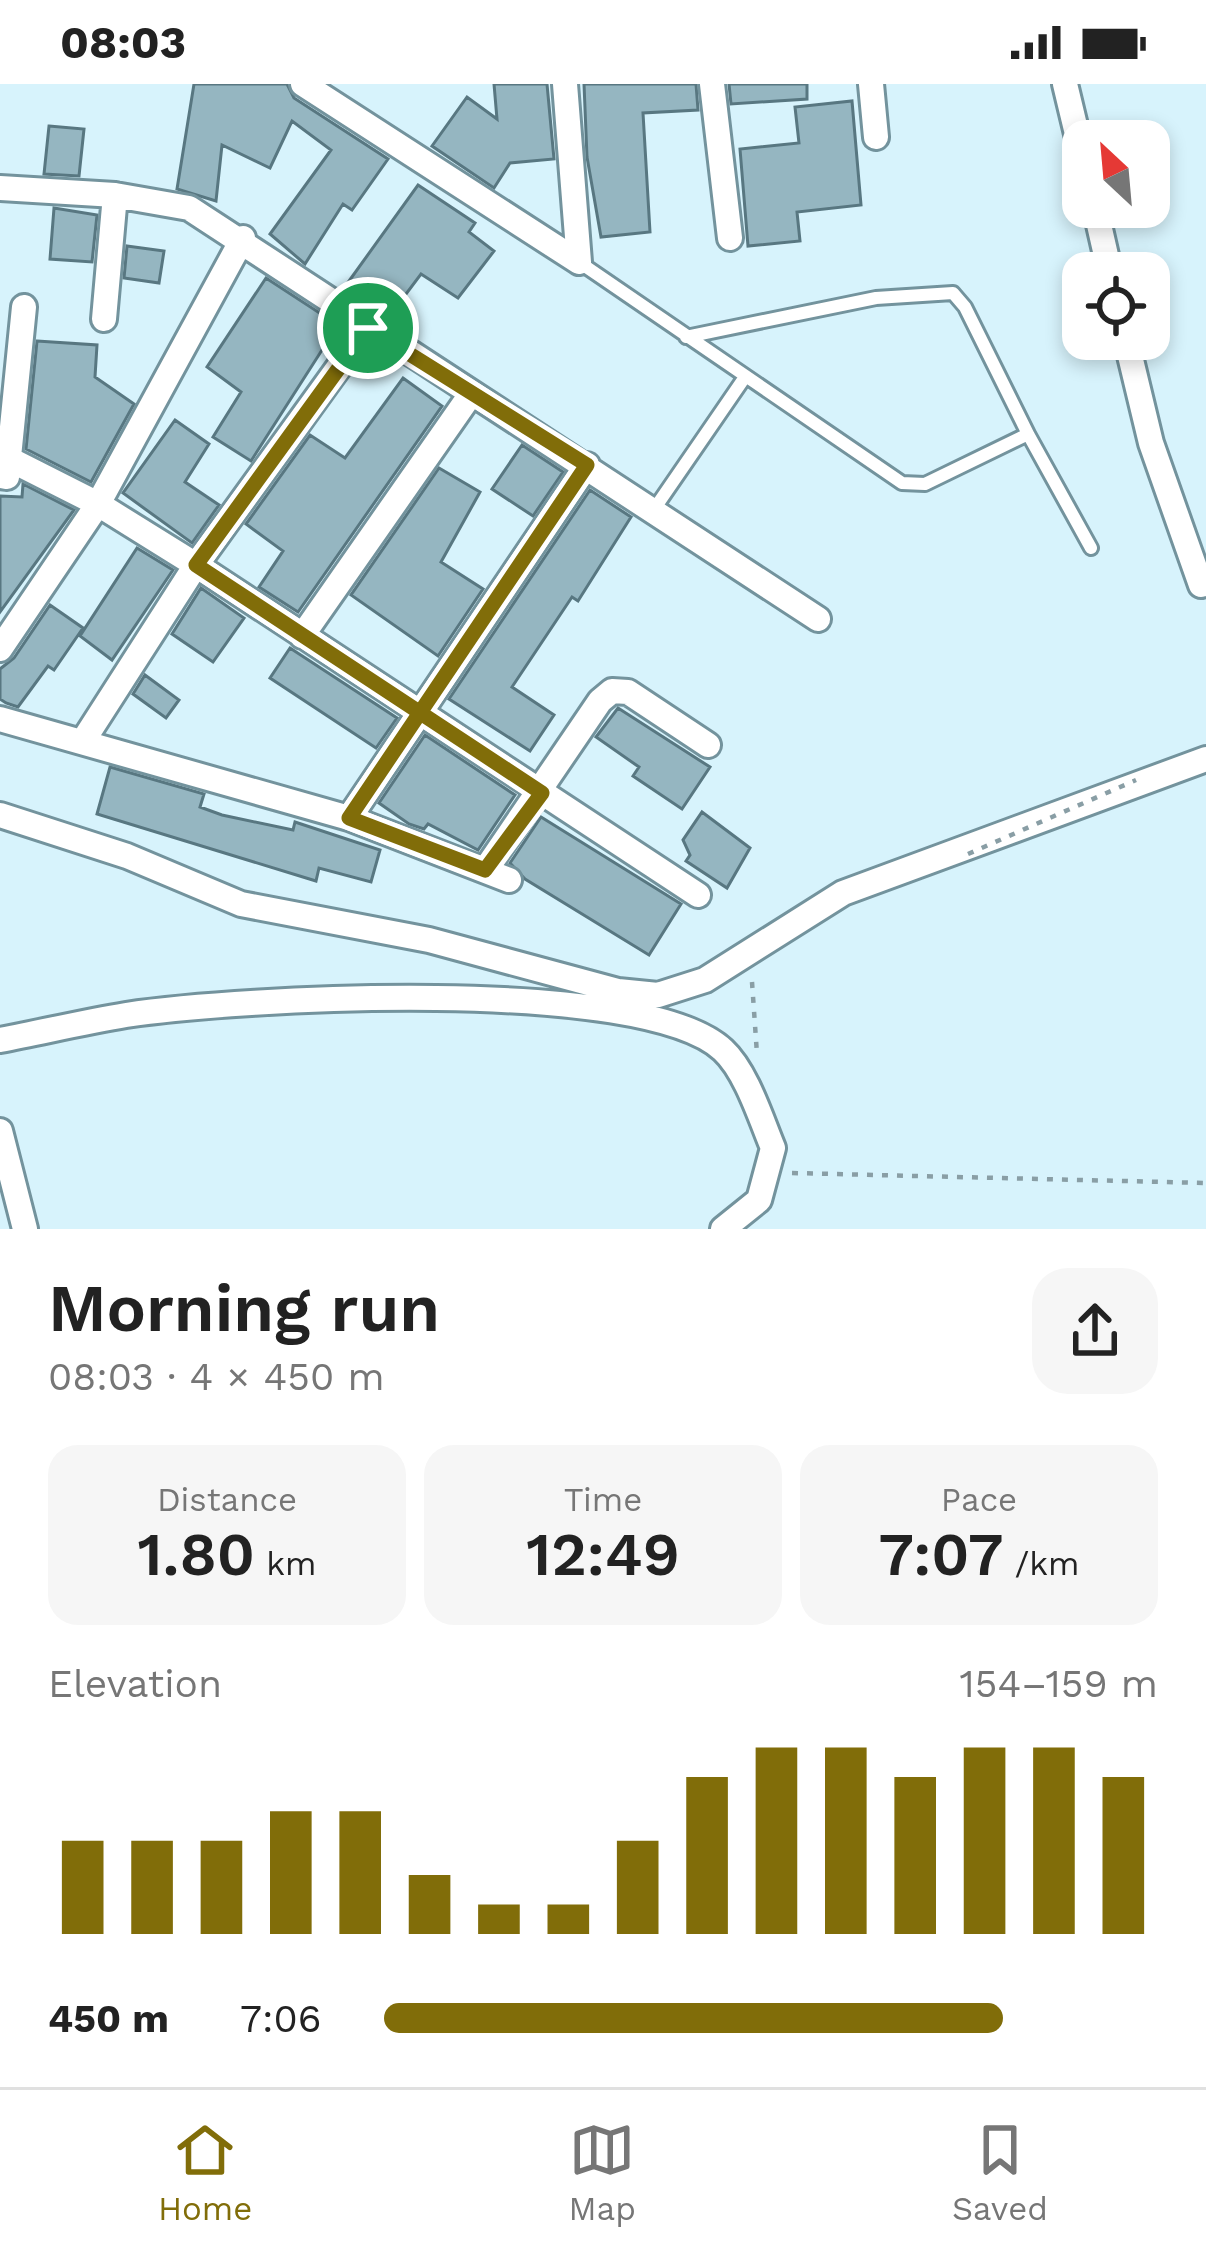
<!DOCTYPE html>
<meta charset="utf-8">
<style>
:root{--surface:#fff;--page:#f6f6f6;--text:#222;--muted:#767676;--line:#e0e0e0;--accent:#816d09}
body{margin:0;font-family:"Work Sans",sans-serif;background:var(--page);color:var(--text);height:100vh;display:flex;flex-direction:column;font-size:45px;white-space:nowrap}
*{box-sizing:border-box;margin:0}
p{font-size:39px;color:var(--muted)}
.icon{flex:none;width:66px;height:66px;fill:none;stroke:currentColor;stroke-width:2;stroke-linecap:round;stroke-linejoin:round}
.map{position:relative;height:1145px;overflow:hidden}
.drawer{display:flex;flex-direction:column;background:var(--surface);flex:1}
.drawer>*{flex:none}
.needle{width:78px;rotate:334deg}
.fabs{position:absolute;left:1062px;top:36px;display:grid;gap:24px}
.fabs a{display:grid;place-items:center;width:108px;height:108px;border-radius:24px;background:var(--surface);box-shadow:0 6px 18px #0003;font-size:60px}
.pin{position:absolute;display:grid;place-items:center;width:102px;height:102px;color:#fff;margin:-51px;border:6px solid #fff;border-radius:50%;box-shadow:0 3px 12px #0007}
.round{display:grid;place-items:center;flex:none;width:126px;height:126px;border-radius:36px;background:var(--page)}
.overview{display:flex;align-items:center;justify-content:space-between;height:204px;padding:0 48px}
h1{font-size:66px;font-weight:600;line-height:90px}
.metrics{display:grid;grid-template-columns:repeat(3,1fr);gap:18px;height:204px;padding:12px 48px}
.metrics div{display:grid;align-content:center;border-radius:30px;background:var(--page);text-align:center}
.metrics b{font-size:60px;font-weight:600}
.metrics small{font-size:33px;font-weight:400}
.metrics p{font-size:33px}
.chart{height:336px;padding:24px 48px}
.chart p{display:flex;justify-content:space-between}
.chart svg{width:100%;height:216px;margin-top:12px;stroke:var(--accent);stroke-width:6}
ul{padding:0 48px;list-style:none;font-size:39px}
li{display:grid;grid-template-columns:192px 144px 1fr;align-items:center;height:90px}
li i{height:30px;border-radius:15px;background:var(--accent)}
.status{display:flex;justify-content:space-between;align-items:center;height:84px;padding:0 60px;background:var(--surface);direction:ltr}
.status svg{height:33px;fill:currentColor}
.tabs{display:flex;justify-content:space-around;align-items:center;height:168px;border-top:3px solid var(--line);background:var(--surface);font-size:33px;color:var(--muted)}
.tabs a{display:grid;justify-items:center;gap:6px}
.tabs .on{color:var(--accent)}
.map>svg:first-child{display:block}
.building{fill:#95b6c1;stroke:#587781;stroke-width:3}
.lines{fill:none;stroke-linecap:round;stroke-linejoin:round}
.lane-casing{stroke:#73939d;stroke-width:18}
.street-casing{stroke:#73939d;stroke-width:30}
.path{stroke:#899ea5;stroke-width:4.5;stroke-dasharray:6 9;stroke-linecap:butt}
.lane{stroke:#fff;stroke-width:12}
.street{stroke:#fff;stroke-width:24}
.path-bridge{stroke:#899ea5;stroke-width:4.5;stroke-dasharray:6 9;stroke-linecap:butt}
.route-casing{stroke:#fff;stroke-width:24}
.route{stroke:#816d09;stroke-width:15}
</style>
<div class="status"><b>08:03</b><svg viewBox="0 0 49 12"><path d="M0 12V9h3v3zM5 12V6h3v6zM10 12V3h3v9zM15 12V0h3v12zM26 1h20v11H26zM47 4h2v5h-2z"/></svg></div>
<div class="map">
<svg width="1206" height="1145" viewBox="0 0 1206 1145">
<rect width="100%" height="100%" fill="#d7f3fc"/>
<path class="building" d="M194,0H287L294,14L388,75L352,126L343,120L305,180L270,150L331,66L292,37L270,84L222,61L216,117L177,105Z
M494,0H547L554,75L510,79L494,104L432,62L467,13L497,35Z
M584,0H696L698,26L643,29L650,148L601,153L587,73Z
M729,0H807V15L731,20Z
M852,17L861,121L797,128L800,157L748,162L740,65L799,59L795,23Z
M49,42L84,45L79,92L44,90Z
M418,101L475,139L469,148L494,167L458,214L421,190L388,234L344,204Z
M54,124L97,131L92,178L50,175Z
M127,162L164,167L159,199L124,194Z
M266,194L338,241L251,377L213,353L241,308L207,283Z
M37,257L97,261L95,293L134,320L91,398L26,365Z
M403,294L442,322L298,528L259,503L283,467L246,440L310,351L345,374Z
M175,336L209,360L185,398L219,421L192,459L123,409Z
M522,361L563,388L533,432L492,405Z
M439,384L480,408L441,478L483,505L438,572L351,511Z
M23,400L74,426L0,528V412L22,413Z
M590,406L631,433L578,517L572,513L512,603L554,631L530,667L449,615Z
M137,464L173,486L112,576L80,552Z
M201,504L244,534L213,578L172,550Z
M50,521L83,544L54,586L48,582L18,623L6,619L0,615V585L14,574Z
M290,564L397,634L376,664L270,594Z
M145,591L179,616L166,634L133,610Z
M618,624L710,683L682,725L633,692L639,683L596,653Z
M425,651L515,711L478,766L428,740L424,745L409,740L379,719Z
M110,683L204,710L200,723L222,731L293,746L295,738L380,766L371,798L319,784L316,797L97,730Z
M702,728L750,764L727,804L686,777L690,771L683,756Z
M541,733L681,820L649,871L525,795L510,779Z"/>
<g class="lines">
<g class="lane-casing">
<path id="lane" d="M579,178L902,399L925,400L1028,350L1091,464
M686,253L876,214L953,209L965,223L1028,350
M655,424L745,293"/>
</g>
<g class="street-casing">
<path id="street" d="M303,0L579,178
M565,0L579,178
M712,0L730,154
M871,0L876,53
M1065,0L1083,75
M0,104L115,111L189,124L818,535
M1095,123L1110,189
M104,235L115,111
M1126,255L1151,359L1201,501
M9,375L98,420L196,481L698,811
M0,392L7,393L24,223
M302,552L471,310
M0,565L98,420L243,154
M0,635L349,734L587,381
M83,657L196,481L367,244
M0,731L127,772L241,820L429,856L618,907L658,911L705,896L843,809L1206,675
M349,734L509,796
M485,786L600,617L612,607L628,608L708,661
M0,956C42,948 84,938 126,931C238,914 642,891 723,966C746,987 761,1035 773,1064L759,1116L723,1145
M0,1047L25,1145"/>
</g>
<path class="path" d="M752,898L757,970
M792,1089L1206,1099"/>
<use href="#lane" class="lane"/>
<use href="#street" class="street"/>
<path class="path-bridge" d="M968,770L1136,696"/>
</g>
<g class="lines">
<g class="route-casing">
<path id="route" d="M368,244L196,481L542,709L485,786L349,734L587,381L368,244"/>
</g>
<use href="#route" class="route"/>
</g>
</svg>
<div class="fabs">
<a><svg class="needle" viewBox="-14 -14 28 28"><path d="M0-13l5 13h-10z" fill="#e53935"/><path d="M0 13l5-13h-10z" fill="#767676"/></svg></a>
<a><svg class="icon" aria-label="locate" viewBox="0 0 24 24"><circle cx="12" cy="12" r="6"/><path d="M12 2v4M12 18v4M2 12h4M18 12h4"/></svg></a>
</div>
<div class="pin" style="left:368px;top:244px;background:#1e9e55"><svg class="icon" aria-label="arrive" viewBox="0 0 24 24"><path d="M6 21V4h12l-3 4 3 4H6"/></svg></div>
</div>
<section class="drawer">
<div class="overview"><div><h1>Morning run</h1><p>08:03 · 4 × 450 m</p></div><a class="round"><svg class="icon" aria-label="share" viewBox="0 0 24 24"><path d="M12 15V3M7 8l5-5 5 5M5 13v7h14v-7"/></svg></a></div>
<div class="metrics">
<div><p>Distance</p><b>1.80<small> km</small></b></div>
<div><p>Time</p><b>12:49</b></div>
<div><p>Pace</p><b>7:07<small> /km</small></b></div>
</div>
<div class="chart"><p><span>Elevation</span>154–159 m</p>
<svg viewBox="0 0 160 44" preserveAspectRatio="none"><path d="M5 44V25M15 44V25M25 44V25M35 44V19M45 44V19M55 44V32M65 44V38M75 44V38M85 44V25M95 44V12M105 44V6M115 44V6M125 44V12M135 44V6M145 44V6M155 44V12"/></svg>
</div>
<ul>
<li><b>450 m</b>7:06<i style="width:80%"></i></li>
</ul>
</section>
<nav class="tabs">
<a class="on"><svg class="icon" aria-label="home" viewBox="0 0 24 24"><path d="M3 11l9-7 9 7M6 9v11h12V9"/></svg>Home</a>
<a><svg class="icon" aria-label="map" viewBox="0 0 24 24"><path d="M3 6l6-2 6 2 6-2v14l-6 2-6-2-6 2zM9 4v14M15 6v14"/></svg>Map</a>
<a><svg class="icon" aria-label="saved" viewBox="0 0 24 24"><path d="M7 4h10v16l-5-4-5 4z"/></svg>Saved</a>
</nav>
